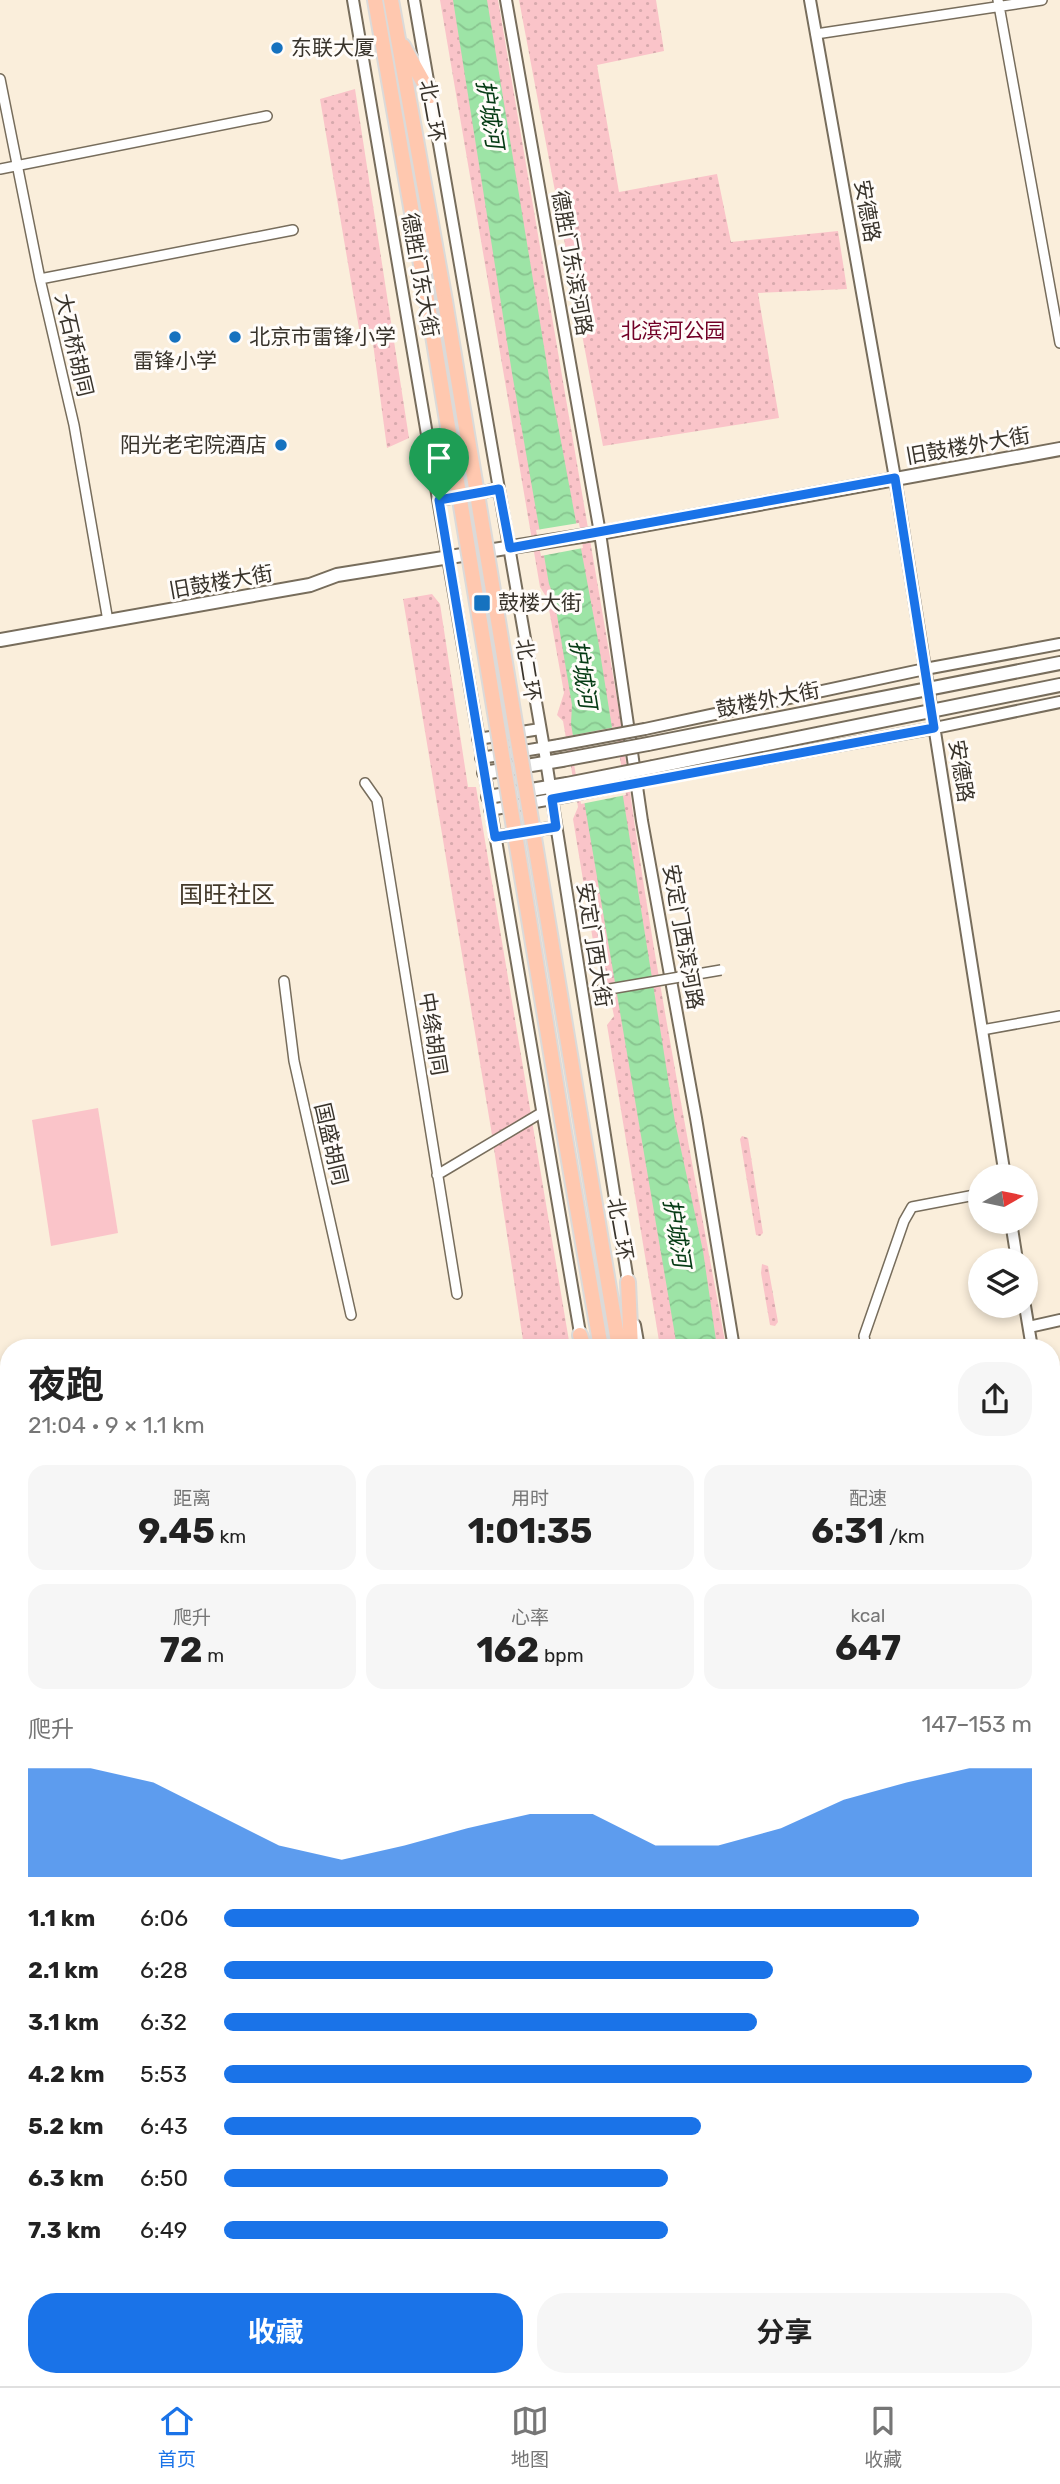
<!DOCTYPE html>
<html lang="zh">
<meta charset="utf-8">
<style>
:root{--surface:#fff;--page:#f6f6f6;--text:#222;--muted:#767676;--line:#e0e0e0;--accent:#1a73e8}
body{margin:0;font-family:Rubik,"Noto Sans SC",sans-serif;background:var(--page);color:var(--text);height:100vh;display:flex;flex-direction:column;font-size:26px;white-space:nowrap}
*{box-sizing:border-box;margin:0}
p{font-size:23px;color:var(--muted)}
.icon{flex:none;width:38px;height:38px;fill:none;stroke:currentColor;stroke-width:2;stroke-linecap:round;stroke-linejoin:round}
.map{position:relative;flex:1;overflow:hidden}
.panel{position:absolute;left:0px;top:1339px;width:1060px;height:1048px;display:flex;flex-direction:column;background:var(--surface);border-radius:28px 28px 0 0;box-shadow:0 4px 10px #0003}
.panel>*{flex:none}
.needle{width:46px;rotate:81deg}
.tools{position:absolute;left:968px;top:1164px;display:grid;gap:14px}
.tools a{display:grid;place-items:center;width:70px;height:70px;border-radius:50%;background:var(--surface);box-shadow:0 4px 10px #0003;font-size:35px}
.pin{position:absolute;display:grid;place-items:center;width:60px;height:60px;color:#fff;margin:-72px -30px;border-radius:50% 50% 50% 0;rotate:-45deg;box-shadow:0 0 7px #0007}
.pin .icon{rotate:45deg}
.round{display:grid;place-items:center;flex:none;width:74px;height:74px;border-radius:28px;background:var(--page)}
.head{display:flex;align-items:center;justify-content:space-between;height:119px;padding:0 28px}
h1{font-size:38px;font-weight:700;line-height:52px}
.stats{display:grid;grid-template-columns:repeat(3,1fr);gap:10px;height:119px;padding:7px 28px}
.stats div{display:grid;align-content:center;border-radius:18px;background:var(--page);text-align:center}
.stats b{font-size:35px;font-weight:700}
.stats small{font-size:19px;font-weight:400}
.stats p{font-size:19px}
.chart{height:196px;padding:14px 28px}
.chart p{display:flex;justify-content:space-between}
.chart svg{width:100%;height:126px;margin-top:7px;fill:var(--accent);opacity:.7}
.action{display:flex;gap:14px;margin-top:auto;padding:14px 28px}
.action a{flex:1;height:80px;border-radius:28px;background:var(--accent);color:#fff;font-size:28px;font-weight:700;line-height:80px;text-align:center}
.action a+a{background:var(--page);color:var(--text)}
ul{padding:0 28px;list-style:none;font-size:23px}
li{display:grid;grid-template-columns:112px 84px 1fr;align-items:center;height:52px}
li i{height:18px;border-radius:9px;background:var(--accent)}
.tabs{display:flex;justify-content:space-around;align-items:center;height:98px;border-top:2px solid var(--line);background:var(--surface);font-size:19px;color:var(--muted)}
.tabs a{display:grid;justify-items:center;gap:4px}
.tabs .current{color:var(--accent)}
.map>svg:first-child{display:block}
.park{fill:url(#park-dots)}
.pitch{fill:#fac4c9}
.water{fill:url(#water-waves)}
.pier{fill:#faeedb}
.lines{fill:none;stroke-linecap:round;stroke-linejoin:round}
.minor-casing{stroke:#776d5c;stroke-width:12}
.tertiary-casing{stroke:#776d5c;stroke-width:14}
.secondary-casing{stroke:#776d5c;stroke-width:16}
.primary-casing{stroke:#dbdad9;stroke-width:18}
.trunk-casing{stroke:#dbdad9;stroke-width:18}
.minor{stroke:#fff;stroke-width:9}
.tertiary{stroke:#fff;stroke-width:10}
.secondary{stroke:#fff;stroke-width:12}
.primary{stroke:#ffd6c3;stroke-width:14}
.trunk{stroke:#ffc8af;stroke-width:14}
.minor-bridge-casing{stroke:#776d5c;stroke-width:12;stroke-linecap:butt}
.tertiary-bridge-casing{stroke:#776d5c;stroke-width:14;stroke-linecap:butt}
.secondary-bridge-casing{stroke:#776d5c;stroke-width:16;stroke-linecap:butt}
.trunk-bridge-casing{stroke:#dbdad9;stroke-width:18;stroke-linecap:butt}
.minor-bridge{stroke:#fff;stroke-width:9}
.tertiary-bridge{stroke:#fff;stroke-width:10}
.secondary-bridge{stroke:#fff;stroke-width:12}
.trunk-bridge{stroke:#ffc8af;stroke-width:14}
.route-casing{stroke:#fff;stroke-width:14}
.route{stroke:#1a73e8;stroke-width:9}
.poi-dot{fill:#1672bf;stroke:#fffcf9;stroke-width:2.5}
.labels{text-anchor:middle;stroke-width:6;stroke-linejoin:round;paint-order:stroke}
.poi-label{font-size:21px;fill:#38332b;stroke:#fffcf9;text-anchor:start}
.street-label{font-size:21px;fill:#38332b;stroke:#fffcf9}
.park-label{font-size:21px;fill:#720027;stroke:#fffcf9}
.water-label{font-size:23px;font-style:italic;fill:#043a13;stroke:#fffcf9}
.quarter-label{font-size:24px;fill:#43392a;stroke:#fffcf9}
</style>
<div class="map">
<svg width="1060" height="2386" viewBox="0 0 1060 2386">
<defs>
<pattern id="park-dots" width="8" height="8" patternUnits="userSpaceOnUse" patternTransform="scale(1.75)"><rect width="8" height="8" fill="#fac4c9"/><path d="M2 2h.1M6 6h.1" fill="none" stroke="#d7a9ad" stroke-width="1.8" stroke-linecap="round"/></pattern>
<pattern id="water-waves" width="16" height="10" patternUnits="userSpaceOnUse" patternTransform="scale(1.75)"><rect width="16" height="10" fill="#9de4a6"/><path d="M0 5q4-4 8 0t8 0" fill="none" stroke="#88c48f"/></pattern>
</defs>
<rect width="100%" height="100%" fill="#faeedb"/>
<path class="park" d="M440,0H498L620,716C646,928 688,1138 726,1347H660L607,1025L614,1016L603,963L595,953L573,819L578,807L563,721L557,715L564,693L547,598L540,587Z
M519,0H656L664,51L597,65L619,192L717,174L731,242L838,231L847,289L758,293L779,418L603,446Z
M355,89L409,438L387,448L372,336L361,340L320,99Z
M432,594L440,604L468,787H476L570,1347H524L491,1129L403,599Z
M742,1136L748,1138L763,1233L760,1236L756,1235L740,1139Z
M762,1264L768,1266L778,1322L775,1326L770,1325L761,1273Z"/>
<path class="pitch" d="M98,1108L118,1233L51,1246L32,1120Z"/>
<path class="water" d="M453,0H487L549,377L598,640L675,1122L703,1251L717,1347H677L571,724L572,705L554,597L549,584L512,373Z"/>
<path class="pier" d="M579,523L583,548L541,556L536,530Z
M615,727L626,795L581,804L569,736Z"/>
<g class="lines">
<g class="minor-casing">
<path id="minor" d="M998,0L1060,343
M816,34L1042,0
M0,79L40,279L74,425L108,621
M0,169L267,116
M40,279L293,230
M365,783L377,800L457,1294
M284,981L294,1061L351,1315
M982,1030L1060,1016
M437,1175L541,1113
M866,1348L864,1336L904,1221L912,1207L980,1194
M1052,1464L1060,1463
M1052,1903L1060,1902
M0,2362L9,2360
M1044,2386V2378"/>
</g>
<g class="tertiary-casing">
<path id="tertiary" d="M353,0L581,1339
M414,0L544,748L629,1288
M506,0L600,533L642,821L696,1118L734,1348
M810,0L895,478L1005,1176
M439,500L499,489
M645,729L925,669L1060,644
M478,739L540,729
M481,758L559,745
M655,779L935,728L1060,702
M490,810L569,796
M495,837L556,827
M1011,1222L1017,1260
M1025,1306L1032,1348
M635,1325L639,1348
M1029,1327L1060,1320
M1052,1470L1060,1525
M1052,2313L1060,2312
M1052,2371L1060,2369
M756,2378L758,2386
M814,2378L815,2386"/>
</g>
<g class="secondary-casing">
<path id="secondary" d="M0,640L310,585L337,575L600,533L1060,449
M648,744L1060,663
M653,767L1060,685
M484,773L562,760
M488,797L567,784"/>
</g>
<g class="primary-casing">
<path id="primary" d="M1052,2328L1060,2326
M1052,2351L1060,2349
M696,2386L700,2378
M906,2386L927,2378"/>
</g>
<g class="trunk-casing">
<path id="trunk" d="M375,0L428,305
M391,0L445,301
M403,46L431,96
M580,1115L619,1348
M562,1120L601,1348
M628,1282L631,1348
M580,1335L584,1348
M772,2378L774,2386
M792,2378L793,2386"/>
</g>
<use href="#minor" class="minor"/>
<use href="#tertiary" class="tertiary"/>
<use href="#secondary" class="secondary"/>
<use href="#primary" class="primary"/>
<use href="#trunk" class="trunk"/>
<g class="minor-bridge-casing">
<path id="minor-bridge" d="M598,991L721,970"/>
</g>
<g class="tertiary-bridge-casing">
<path id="tertiary-bridge" d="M559,745L645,729
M569,796L655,779
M972,2386L1011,2378"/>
</g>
<g class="secondary-bridge-casing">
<path id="secondary-bridge" d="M562,760L648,744
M567,784L653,767"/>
</g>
<g class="trunk-bridge-casing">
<path id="trunk-bridge" d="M445,301L580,1115
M428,305L562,1120"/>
</g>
<use href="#minor-bridge" class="minor-bridge"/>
<use href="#tertiary-bridge" class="tertiary-bridge"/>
<use href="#secondary-bridge" class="secondary-bridge"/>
<use href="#trunk-bridge" class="trunk-bridge"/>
</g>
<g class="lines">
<g class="route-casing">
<path id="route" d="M895,478L934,728L552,799L556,827L495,837L439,500L499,489L510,548Z"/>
</g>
<use href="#route" class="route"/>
</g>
<g class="poi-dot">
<circle cx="277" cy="48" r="7"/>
<circle cx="175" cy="337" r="7"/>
<circle cx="235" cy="337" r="7"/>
<circle cx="281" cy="445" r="7"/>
<rect x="473" y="594" width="18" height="18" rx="3.5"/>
</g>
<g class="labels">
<g class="poi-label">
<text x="291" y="55">东联大厦</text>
<text x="249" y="344">北京市雷锋小学</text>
<text x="175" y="368" text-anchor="middle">雷锋小学</text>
<text x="267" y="452" text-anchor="end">阳光老宅院酒店</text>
<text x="498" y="610">鼓楼大街</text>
</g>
<g class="street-label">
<text transform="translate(432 111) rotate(80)" y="7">北二环</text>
<text transform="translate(867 211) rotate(80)" y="7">安德路</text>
<text transform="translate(572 263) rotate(80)" y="7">德胜门东滨河路</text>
<text transform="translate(420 275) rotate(80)" y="7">德胜门东大街</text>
<text transform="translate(74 345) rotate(77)" y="7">大石桥胡同</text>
<text transform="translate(968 446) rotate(-10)" y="7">旧鼓楼外大街</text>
<text transform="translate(221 582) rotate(-10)" y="7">旧鼓楼大街</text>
<text transform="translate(528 670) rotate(81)" y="7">北二环</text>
<text transform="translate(768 700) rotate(-11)" y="7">鼓楼外大街</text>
<text transform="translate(961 771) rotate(81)" y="7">安德路</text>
<text transform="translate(683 937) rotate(80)" y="7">安定门西滨河路</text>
<text transform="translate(594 945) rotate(81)" y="7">安定门西大街</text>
<text transform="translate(433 1034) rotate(81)" y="7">中绦胡同</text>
<text transform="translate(331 1144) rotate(77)" y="7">国盛胡同</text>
<text transform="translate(620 1229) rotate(80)" y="7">北二环</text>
</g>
<g class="park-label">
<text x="673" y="338">北滨河公园</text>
</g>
<g class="water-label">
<text transform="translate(490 114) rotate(81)" y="8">护城河</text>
<text transform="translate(583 674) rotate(81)" y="8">护城河</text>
<text transform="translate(677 1233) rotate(81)" y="8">护城河</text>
</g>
<g class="quarter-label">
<text x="227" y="903">国旺社区</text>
</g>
</g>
</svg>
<div class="tools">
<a><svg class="needle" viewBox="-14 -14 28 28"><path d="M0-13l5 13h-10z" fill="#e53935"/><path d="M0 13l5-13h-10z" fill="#767676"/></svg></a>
<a><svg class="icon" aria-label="layers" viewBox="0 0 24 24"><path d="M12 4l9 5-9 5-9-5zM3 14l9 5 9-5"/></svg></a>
</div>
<div class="pin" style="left:439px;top:500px;background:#1e9e55"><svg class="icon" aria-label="arrive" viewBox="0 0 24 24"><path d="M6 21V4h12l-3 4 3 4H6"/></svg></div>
<section class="panel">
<div class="head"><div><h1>夜跑</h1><p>21:04 · 9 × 1.1 km</p></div><a class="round"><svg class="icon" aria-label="share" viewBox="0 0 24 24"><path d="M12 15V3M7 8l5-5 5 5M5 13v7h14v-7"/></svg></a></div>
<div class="stats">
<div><p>距离</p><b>9.45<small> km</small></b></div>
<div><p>用时</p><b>1:01:35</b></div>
<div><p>配速</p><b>6:31<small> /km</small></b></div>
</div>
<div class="stats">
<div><p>爬升</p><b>72<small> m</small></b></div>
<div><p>心率</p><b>162<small> bpm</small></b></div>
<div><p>kcal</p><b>647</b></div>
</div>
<div class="chart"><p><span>爬升</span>147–153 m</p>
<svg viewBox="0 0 160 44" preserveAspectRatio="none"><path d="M0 44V6L10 6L20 11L30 22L40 33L50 38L60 33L70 27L80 22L90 22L100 33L110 33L120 27L130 17L140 11L150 6L160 6V44z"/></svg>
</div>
<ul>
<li><b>1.1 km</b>6:06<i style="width:86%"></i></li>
<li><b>2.1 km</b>6:28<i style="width:68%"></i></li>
<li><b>3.1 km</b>6:32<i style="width:66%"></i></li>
<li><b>4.2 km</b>5:53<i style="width:100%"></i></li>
<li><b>5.2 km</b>6:43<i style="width:59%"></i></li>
<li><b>6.3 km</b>6:50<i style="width:55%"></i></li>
<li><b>7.3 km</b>6:49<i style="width:55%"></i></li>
</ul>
<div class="action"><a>收藏</a><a>分享</a></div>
</section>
</div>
<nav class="tabs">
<a class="current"><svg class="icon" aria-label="home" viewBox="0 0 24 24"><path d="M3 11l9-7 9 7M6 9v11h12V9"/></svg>首页</a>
<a><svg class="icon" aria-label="map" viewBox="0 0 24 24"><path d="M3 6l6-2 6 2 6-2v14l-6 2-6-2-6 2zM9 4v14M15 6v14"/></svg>地图</a>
<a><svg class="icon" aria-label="saved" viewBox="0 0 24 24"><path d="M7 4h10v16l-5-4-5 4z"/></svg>收藏</a>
</nav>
